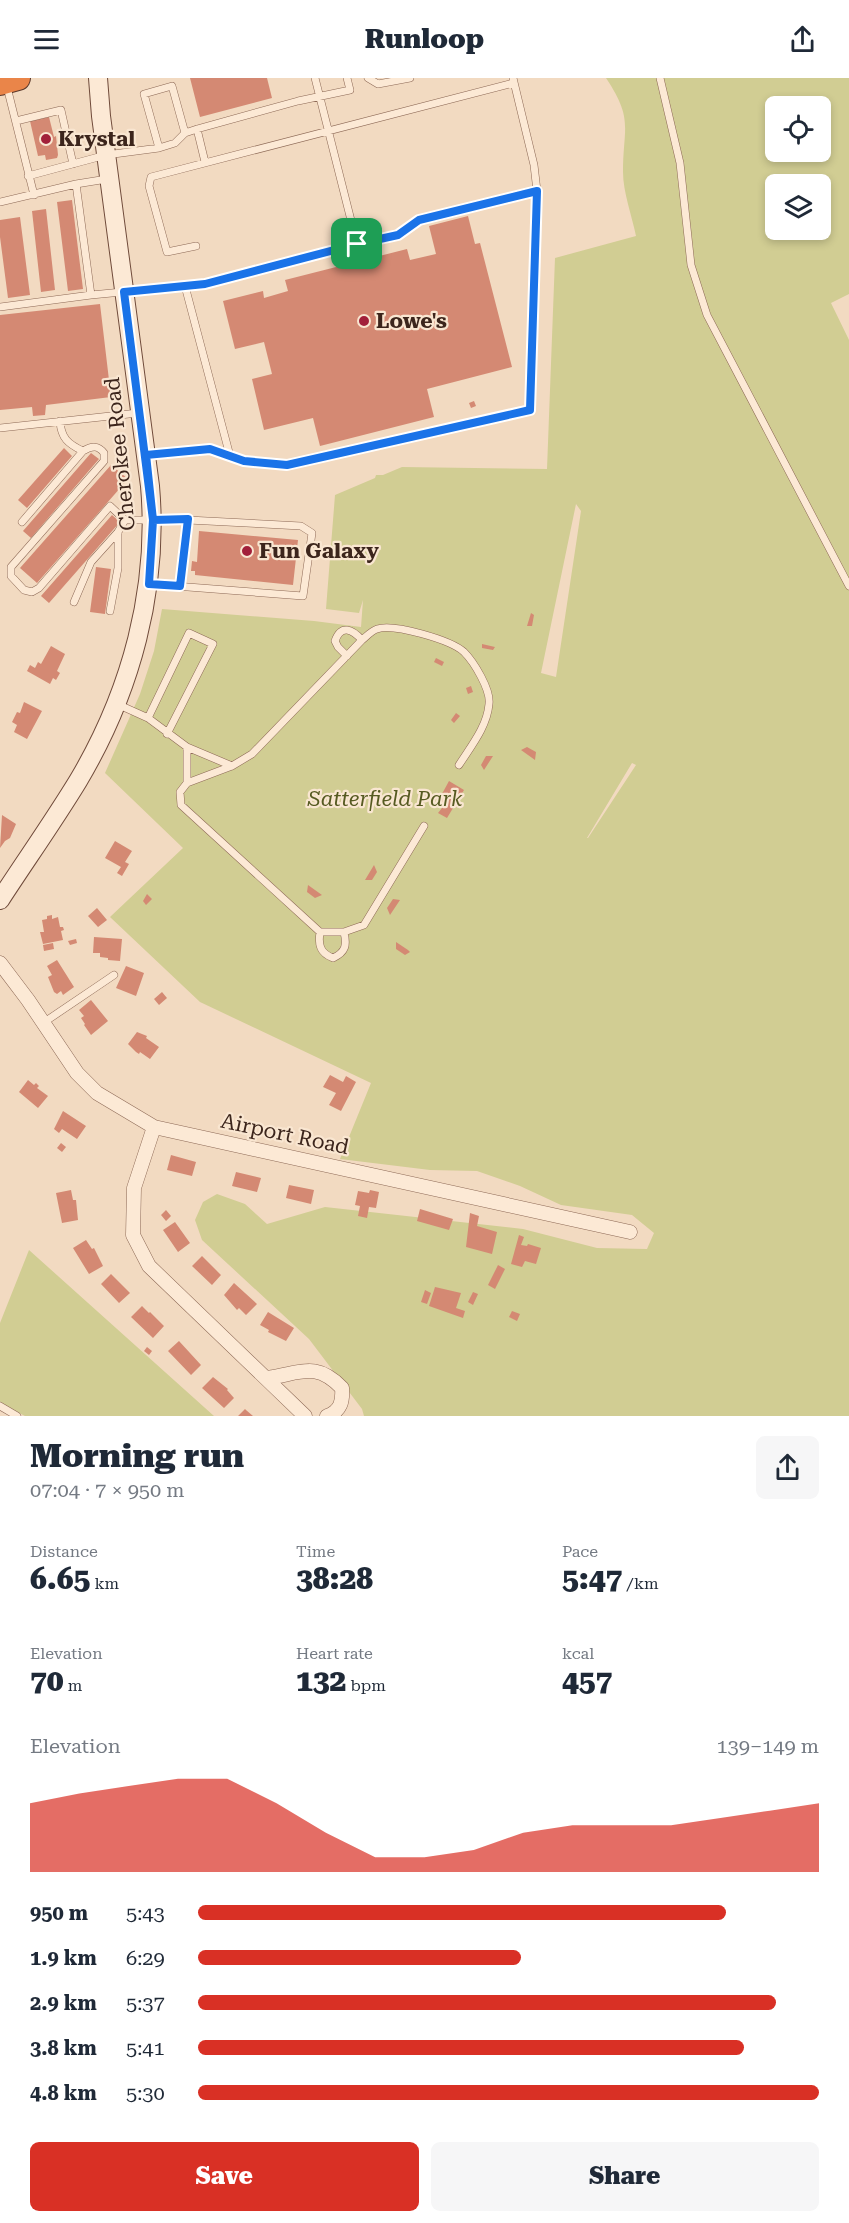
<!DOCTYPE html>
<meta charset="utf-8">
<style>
:root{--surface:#fff;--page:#f6f6f7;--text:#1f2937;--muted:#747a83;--accent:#d93025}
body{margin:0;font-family:"Roboto Serif",serif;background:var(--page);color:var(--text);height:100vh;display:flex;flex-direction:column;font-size:22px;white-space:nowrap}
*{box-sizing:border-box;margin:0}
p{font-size:20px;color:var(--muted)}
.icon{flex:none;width:33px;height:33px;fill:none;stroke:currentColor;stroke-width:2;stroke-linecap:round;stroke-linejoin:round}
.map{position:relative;height:1338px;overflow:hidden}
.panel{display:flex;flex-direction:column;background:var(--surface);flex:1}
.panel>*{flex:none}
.fabs{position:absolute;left:765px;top:18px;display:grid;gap:12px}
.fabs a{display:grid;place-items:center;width:66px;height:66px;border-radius:9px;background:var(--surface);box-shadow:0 3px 9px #0003;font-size:30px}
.pin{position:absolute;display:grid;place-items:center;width:51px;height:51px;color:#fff;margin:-26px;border-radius:12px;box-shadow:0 3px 9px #0006}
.round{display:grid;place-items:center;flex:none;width:63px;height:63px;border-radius:9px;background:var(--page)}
.head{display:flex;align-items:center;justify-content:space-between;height:102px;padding:0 30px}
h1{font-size:33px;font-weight:800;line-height:45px}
.stats{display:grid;grid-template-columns:repeat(3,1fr);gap:9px;height:102px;padding:6px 30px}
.stats div{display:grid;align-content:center}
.stats b{font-size:30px;font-weight:800}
.stats small{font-size:16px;font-weight:400}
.stats p{font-size:16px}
.chart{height:168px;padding:12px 30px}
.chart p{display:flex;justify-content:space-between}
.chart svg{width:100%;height:108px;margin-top:6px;fill:var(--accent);opacity:.7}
.action{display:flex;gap:12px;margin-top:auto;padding:12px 30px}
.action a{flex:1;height:69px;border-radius:9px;background:var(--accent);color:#fff;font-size:24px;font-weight:800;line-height:69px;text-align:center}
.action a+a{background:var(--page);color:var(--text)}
ul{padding:0 30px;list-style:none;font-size:20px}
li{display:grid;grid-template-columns:96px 72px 1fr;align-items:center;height:45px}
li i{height:15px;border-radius:8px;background:var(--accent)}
header{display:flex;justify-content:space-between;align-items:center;height:78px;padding:0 30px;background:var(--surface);font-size:27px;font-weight:800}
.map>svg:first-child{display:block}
.green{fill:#d1cd93;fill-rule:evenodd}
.building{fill:#d48973}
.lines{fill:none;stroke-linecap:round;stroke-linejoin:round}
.lane-casing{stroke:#8d6956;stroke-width:8}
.street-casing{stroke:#8d6956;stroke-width:15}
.secondary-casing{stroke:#6f4a3a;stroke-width:20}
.highway-casing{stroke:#5b382b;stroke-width:26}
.lane{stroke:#fce9d5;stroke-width:7}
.street{stroke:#fce9d5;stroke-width:14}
.secondary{stroke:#fce9d5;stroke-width:18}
.highway{stroke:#ea8549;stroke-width:24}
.route-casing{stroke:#fff;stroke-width:12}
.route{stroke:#1a73e8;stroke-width:8}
.poi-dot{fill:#a2203a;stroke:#f9e6d1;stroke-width:2}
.labels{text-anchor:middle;stroke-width:4.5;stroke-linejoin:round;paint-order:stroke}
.poi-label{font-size:21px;font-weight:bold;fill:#3c251c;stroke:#f9e6d1;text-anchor:start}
.street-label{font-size:21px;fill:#3c251c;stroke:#f9e6d1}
.park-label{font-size:21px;font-style:italic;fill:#565a21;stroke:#f9e6d1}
</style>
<header><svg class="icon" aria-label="menu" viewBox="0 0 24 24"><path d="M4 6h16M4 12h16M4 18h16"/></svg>Runloop<svg class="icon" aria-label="share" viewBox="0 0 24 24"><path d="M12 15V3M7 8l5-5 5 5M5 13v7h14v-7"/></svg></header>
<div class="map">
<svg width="849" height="1338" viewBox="0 0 849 1338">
<rect width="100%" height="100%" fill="#f2dac1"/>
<path class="green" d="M606,0H849V216L831,225L849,262V1338H364L362,1331L309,1261L202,1162L195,1142L203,1124L217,1116L245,1126L267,1146L325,1129L523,1151L597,1170L647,1171L654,1155L632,1137L561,1127L520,1108L477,1093L430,1092L340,1081L371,1005L200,924L110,839L183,770L105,695L140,616L154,573L162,531L314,543L361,549L363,522L359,535L326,531L335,417L375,400L376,397H383L402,389L547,391L555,180L636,158C632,138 623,114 623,94C623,49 634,42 606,0ZM776,28H820V74H776ZM776,106H820V152H776ZM576,426L581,433L556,599L541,595ZM632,685L636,687L588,760H587Z
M29,1172L214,1338H25L0,1325V1245Z"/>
<path class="building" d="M190,0H267L272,20L200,39Z
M49,39L54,59L56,58L58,77L57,80L46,82L45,77L38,78L30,43Z
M72,122L83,211L68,213L57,124Z
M46,131L55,212L41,214L32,133Z
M468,138L475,166L480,165L512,289L427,311L434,339L320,368L313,340L264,352L252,301L272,296L264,264L235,271L223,223L263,213L264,220L288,213L285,202L407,171L410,182L436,176L429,148Z
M20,139L30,217L8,220L0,159V142Z
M100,226L111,319L46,327L45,337L33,338L32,329L0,332V237Z
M474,323L476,328L471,330L469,325Z
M64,370L72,378L27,430L18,422Z
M91,375L99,381L31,460L23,453Z
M111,387L128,401L37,505L20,490Z
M112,437L120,444L49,525L41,518Z
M199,453L298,462L293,507L195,497V493H191L192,483L197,484Z
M96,489L111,491L105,536L90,534Z
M531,535L534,537L532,548H527Z
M482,566L495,569L493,572L482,570Z
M51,568L65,576L57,593L60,595L56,602L53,600L50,606L27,593L30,587L35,590L38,584L41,586Z
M436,580L444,584L442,588L434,584Z
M471,608L473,614L468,616L466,610Z
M24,624L42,633L27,661L14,654L17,647L12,644L17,634L20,635Z
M456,635L460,638L454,645L451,642Z
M527,669L536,674L535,682L521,672Z
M486,678H493L484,692L481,687Z
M449,703L464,712L447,740L438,735L442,730L436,727Z
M2,737L16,746L10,760L5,763L0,770Z
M115,763L132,773L125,784L129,786L122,798L117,795L121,789L105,780Z
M374,787L377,794L372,802H365Z
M308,807L322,817L315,820L307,814Z
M147,816L152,821L146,827L143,823Z
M393,821L400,822L390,837L387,830Z
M97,830L107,842L98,849L88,838Z
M52,837V841L58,839L60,849H63L64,852L61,853L63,862L43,866L40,854H44L42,842L47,841V838Z
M94,859L122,861L120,883L108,882V880L100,879V875H93Z
M76,861L77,865L70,867L68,863Z
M396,864L408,872L410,874L405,877L396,871Z
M53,865L54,871L44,873L43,867Z
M57,882L74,909L63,917L61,913L57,916L54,914L48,899L52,897L47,888Z
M126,888L144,895L136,918L116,910Z
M162,914L167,920L159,927L154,921Z
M91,922L108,943L91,957L84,947L85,946L81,940L84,938L79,932Z
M137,954L147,958L146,960L159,969L150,981L140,974L139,976L136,974L128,966Z
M330,997L343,1004L346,998L356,1004L341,1033L329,1027L336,1015L323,1009Z
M28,1002L34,1007L36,1005L39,1008L37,1010L48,1018L38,1030L19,1014Z
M63,1033L86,1048L77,1061L62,1051L59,1055L54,1051Z
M61,1065L66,1069L62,1074L57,1070Z
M171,1077L196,1084L192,1098L167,1092Z
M236,1094L261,1100L257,1114L232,1108Z
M289,1107L314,1112L311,1126L286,1120Z
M71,1112L73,1122H76L78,1142L62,1145L56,1115Z
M370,1112L379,1114L376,1130L369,1129L367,1140L358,1138L360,1128L355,1127L358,1113L369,1115Z
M420,1131L453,1141L449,1152L417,1143Z
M166,1132L171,1138L166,1143L161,1137Z
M470,1135L479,1138L477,1148L497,1154L492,1176L466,1169Z
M175,1144L190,1165L178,1174L163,1152Z
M519,1157L524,1159L521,1167L527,1168L528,1166L541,1170L536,1186L525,1183L522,1189L511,1186Z
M86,1162L92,1171L94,1170L103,1188L89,1196L73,1170Z
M202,1178L221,1197L212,1207L192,1188Z
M498,1187L505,1191L495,1211L488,1207Z
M111,1196L130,1215L119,1225L101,1206Z
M234,1205L257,1226L246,1237L239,1230L237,1232L224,1217Z
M435,1209L461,1215L456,1230L465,1233L463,1240L429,1228Z
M425,1212L431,1215L427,1226L421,1224Z
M473,1214L478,1216L473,1227L468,1224Z
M142,1228L149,1235L150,1234L164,1248L153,1260L131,1239Z
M512,1233L520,1236L517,1243L509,1239Z
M268,1234L294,1250L286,1263L268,1254L269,1252L260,1247Z
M179,1263L201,1287L191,1297L168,1273Z
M147,1269L152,1273L149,1277L144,1273Z
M213,1299L228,1311L227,1312L234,1320L224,1330L202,1310Z
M245,1331L246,1332L253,1338H238Z"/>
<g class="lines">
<g class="lane-casing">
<path id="lane" d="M315,0L357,166
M368,0L378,6L410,0
M660,0L680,85L691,187L707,237L849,508
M7,9L34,117
M16,43L61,32L73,86
M197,51L205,84
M159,70L144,16L172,8L185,55
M28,98L106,77L159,70L175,65L185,55L197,51L298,23L350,12L347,0
M0,124L76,106
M196,168L167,174L149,108L151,99L513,5
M185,208L230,378
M91,217L76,106L107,101
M0,229L91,217L205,206L398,157L419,142L537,113
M60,343C61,360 68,366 83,373
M0,350L138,335
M146,377L210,371L244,383L287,387L530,332L537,113L534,87L513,0
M22,444L83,373C92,368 98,367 104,375V383L11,489V498L24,512L32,514L39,510L110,428L125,442
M180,508L188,442
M74,524L91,484L118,454L125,442H188L301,448L312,455L303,518L149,506
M110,533L118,490V454
M347,578L338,569L335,563C341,546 352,551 362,562
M117,626L148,640L187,669L232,688
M148,640L189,555L213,566L167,656
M187,669V705
M424,748L364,847L344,854H320L181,727L180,714L187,705L232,688L252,676L362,562C366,559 371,553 377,551C393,545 451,562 464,574C474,584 491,612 489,626C487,649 471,668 459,687
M320,854C318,867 320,875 333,880C346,874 347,867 344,854
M43,945L114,897
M0,1328L17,1338"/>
</g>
<g class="street-casing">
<path id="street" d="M0,885L28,922L77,995L97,1015L154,1049L630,1154
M154,1049L134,1110L133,1157L149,1188L305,1338
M266,1300C300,1296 315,1282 342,1310C343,1323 341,1333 327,1338"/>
</g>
<g class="secondary-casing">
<path id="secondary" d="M0,822C26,782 53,744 78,703C131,614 159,511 150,408L101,38L98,0"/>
</g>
<g class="highway-casing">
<path id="highway" d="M0,5L18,0"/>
</g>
<use href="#lane" class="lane"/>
<use href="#street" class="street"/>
<use href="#secondary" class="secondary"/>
<use href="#highway" class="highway"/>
</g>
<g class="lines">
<g class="route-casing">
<path id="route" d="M357,166L205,206L124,214L153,442L149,506L180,508L188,441L153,442L146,377L210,371L244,383L287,387L530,332L537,113L419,142L398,157L357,166"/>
</g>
<use href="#route" class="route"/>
</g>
<g class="poi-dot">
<circle cx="46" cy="61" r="6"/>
<circle cx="364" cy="243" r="6"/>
<circle cx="247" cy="473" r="6"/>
</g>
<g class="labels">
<g class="poi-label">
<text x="58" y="68">Krystal</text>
<text x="376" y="250">Lowe's</text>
<text x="259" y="480">Fun Galaxy</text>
</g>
<g class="street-label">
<text transform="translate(120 376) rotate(-96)" y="7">Cherokee Road</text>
<text transform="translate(285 1056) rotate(12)" y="7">Airport Road</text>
</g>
<g class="park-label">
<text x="385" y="728">Satterfield Park</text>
</g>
</g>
</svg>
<div class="fabs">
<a><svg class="icon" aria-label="locate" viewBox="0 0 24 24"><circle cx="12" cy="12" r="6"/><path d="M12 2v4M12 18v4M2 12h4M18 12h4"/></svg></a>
<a><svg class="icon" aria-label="layers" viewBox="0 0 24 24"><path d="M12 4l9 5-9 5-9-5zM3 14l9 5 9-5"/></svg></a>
</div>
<div class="pin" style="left:357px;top:166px;background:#1e9e55"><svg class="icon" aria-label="arrive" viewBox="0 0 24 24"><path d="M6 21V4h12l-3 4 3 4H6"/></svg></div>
</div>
<section class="panel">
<div class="head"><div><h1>Morning run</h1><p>07:04 · 7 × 950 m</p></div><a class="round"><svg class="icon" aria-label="share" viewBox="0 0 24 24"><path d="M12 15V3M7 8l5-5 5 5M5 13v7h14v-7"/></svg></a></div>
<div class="stats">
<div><p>Distance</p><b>6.65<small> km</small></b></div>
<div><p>Time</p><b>38:28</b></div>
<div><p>Pace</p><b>5:47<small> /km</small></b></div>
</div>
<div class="stats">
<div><p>Elevation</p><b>70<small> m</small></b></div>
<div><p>Heart rate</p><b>132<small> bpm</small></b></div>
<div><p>kcal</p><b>457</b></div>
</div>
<div class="chart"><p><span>Elevation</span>139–149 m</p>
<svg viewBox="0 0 160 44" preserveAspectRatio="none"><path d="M0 44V16L10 12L20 9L30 6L40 6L50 16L60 28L70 38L80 38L90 35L100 28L110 25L120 25L130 25L140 22L150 19L160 16V44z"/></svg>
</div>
<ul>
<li><b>950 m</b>5:43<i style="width:85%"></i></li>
<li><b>1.9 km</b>6:29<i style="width:52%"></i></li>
<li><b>2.9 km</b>5:37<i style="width:93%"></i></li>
<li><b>3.8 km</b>5:41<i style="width:88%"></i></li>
<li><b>4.8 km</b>5:30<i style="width:100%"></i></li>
</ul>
<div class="action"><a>Save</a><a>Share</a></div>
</section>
